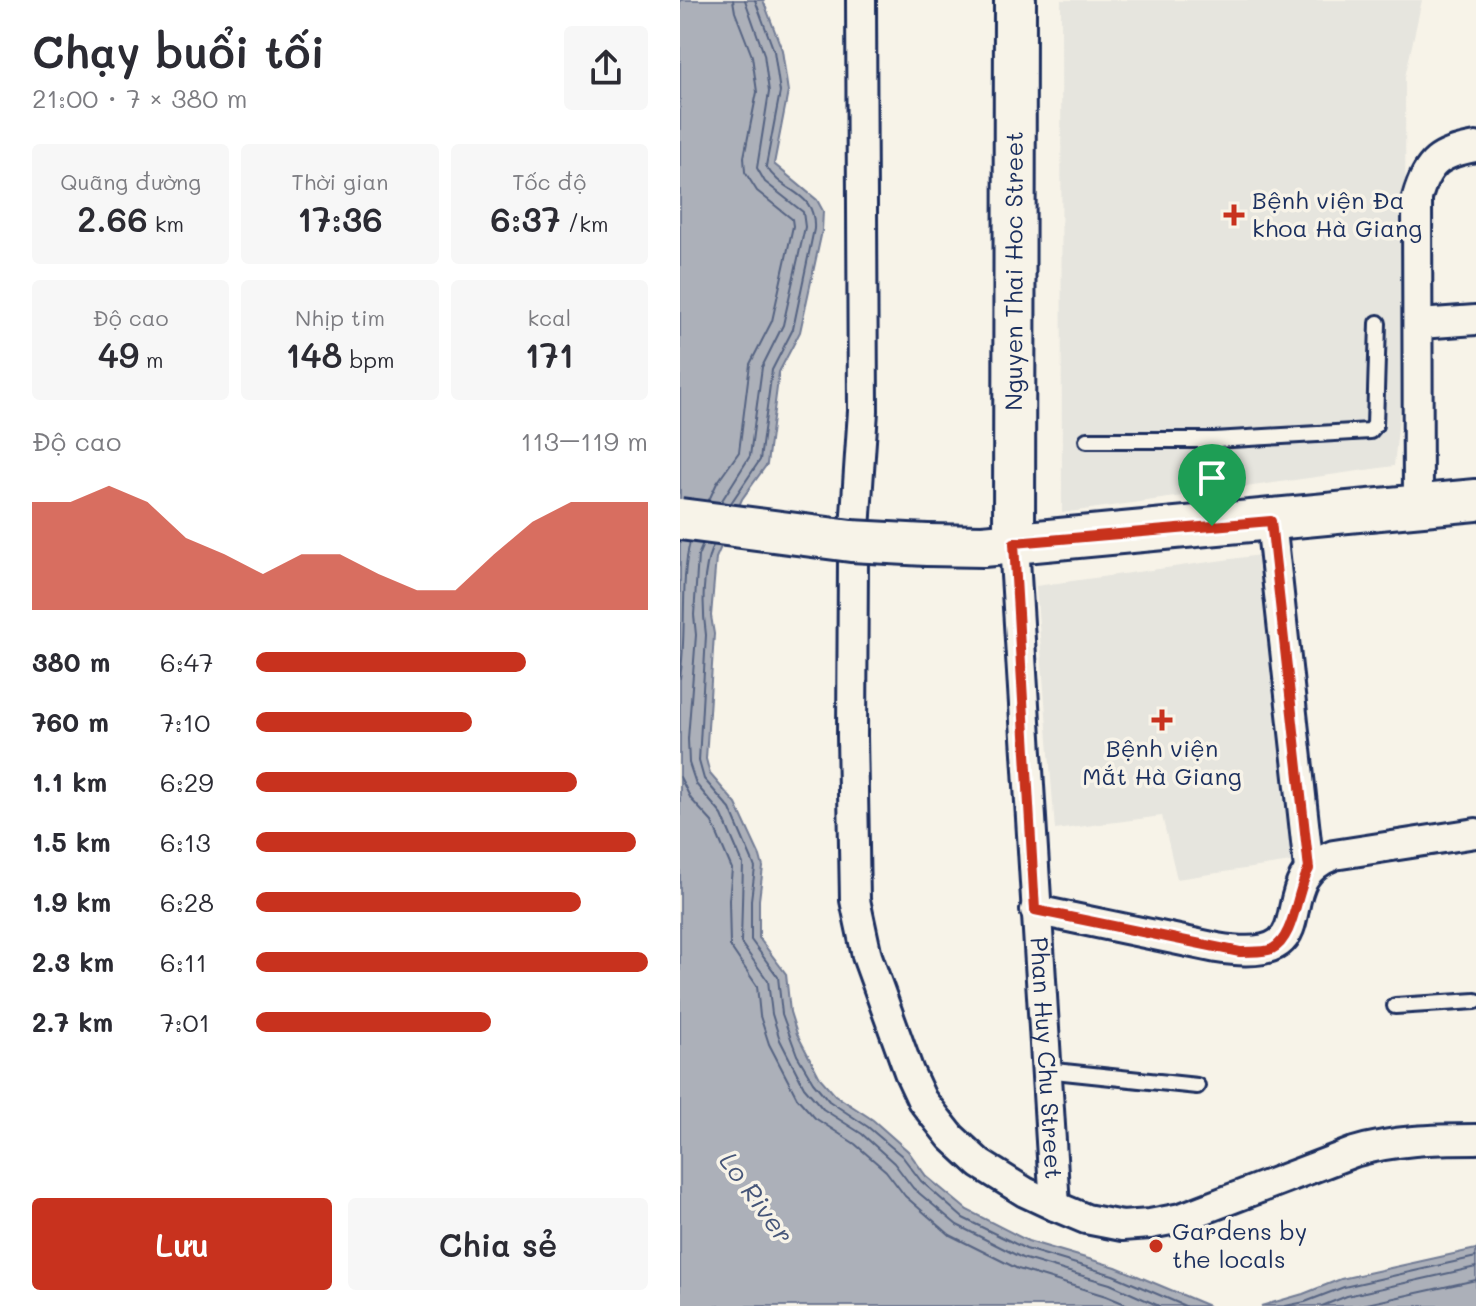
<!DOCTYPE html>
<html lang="vi">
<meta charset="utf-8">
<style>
:root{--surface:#fff;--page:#f7f7f7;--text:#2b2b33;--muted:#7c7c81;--accent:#c8321e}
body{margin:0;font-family:Mali,sans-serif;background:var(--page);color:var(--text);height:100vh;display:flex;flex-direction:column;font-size:30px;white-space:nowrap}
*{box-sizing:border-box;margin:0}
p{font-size:26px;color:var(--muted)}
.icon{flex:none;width:44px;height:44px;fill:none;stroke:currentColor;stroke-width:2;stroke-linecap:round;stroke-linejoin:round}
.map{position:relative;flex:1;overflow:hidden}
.side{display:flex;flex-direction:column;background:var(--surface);width:680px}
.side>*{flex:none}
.pin{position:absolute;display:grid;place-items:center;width:68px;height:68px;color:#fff;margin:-82px -34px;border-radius:50% 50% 50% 0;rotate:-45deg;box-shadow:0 0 8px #0007}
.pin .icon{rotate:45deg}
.round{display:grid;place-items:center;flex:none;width:84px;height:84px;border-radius:8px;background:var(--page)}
.headline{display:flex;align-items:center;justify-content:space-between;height:136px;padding:0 32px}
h1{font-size:44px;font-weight:600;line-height:60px}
.figures{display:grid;grid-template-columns:repeat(3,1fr);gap:12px;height:136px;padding:8px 32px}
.figures div{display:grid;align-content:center;border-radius:8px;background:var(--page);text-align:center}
.figures b{font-size:34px;font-weight:600}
.figures small{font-size:22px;font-weight:400}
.figures p{font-size:22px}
.chart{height:224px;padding:16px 32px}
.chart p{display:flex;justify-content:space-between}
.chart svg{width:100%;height:144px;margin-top:8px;fill:var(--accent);opacity:.7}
.cta{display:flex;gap:16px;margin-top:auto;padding:16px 32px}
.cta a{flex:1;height:92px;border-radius:8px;background:var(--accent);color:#fff;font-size:32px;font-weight:600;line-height:92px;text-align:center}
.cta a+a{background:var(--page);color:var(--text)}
ul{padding:0 32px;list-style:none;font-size:26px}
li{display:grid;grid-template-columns:128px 96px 1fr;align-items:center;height:60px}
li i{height:20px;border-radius:10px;background:var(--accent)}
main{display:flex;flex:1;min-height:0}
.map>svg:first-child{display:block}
.built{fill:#e6e5de}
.water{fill:#acb0b9;stroke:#727c95;stroke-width:2}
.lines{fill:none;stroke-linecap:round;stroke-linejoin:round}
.shore{stroke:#556382;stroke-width:2}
.service-casing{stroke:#1b2f5e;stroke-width:20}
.minor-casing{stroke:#1b2f5e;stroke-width:34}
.secondary-casing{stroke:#1b2f5e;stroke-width:46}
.service{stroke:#f7f3e8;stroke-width:14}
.minor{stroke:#f7f3e8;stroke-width:28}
.secondary{stroke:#f7f3e8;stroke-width:40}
.secondary-bridge-casing{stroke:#1b2f5e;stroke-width:46;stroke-linecap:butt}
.secondary-bridge{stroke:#f7f3e8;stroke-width:40}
.route-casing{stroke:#fff;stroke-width:16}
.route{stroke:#c8321e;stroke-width:10}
.poi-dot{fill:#c8321e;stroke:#f7f3e8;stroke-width:3}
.labels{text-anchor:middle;stroke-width:7;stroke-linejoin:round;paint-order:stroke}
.poi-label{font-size:24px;fill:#1b2f5e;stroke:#f7f3e8;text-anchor:start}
.street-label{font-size:24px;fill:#1b2f5e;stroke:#f7f3e8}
.water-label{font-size:26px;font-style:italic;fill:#465679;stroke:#f7f3e8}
</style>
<main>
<section class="side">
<div class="headline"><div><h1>Chạy buổi tối</h1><p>21:00 · 7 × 380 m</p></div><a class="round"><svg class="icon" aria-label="share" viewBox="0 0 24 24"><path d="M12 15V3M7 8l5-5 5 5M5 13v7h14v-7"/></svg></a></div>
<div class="figures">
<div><p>Quãng đường</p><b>2.66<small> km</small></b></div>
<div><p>Thời gian</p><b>17:36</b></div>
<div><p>Tốc độ</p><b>6:37<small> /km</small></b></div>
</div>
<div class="figures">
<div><p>Độ cao</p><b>49<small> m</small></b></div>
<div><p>Nhịp tim</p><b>148<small> bpm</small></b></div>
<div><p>kcal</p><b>171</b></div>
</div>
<div class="chart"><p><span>Độ cao</span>113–119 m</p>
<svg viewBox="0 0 160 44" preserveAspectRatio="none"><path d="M0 44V11L10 11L20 6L30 11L40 22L50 27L60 33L70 27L80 27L90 33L100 38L110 38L120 27L130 17L140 11L150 11L160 11V44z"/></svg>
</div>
<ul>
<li><b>380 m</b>6:47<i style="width:69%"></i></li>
<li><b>760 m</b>7:10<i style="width:55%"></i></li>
<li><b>1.1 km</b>6:29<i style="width:82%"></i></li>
<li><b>1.5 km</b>6:13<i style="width:97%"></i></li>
<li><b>1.9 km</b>6:28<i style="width:83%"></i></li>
<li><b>2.3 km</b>6:11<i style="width:100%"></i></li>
<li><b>2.7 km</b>7:01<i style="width:60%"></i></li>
</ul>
<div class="cta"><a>Lưu</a><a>Chia sẻ</a></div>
</section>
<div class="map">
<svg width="796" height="1306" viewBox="0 0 796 1306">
<rect width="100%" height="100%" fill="#f7f3e8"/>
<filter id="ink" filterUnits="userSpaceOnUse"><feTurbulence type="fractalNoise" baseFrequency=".0125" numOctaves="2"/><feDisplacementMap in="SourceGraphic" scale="16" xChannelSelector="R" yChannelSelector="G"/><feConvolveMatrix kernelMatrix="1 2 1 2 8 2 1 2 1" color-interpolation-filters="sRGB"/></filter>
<g filter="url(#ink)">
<path class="built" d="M381,0H742L725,77L726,353L714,466L382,513Z
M580,555L590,625L611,862L497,879L482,816L375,830L356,586Z"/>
<path class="water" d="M0,0H83L102,50L108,92L94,164L137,200L143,211L142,231L120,332L99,372L87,464L62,499L36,558L31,616L34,634L26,759L30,774L56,804L80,856L83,867L79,900V938L106,974L110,1012L117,1034L140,1078L155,1095L193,1120L228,1151L246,1176L287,1210L348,1241L436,1267L529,1306H0Z
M796,1249V1306H581L623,1294L661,1279Z"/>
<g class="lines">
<path class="shore" d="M29,500L37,483L59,452L70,364L92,321L113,226L112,219L77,191L65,172L64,157L77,92L72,56L55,12L53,0
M41,502L70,456L82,367L103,325L125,227L123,212L85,182L77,168L89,92L84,54L65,0
M51,503L80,460L92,370L113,329L134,229C136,190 103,195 86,166L100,92L94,51L75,0
M23,544L18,556L14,615L16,635L8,739L9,763L16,784L42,815L63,864L61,943L88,981L92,1014L100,1040L124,1087L143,1109L182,1134L214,1163L233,1188L277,1225L342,1258L430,1284L479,1306
M33,545C22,571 22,607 26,635L19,761L24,779L50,809L72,860L75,868L71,900V940L98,977L102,1014L117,1055L133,1082L149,1101L188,1127L222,1156L241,1181L283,1218L346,1249L433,1275L505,1306
M0,678C7,635 0,582 10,542
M0,777L11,799L32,822L52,869L49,900L50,946L77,986L80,1016L89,1044L117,1098L135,1118L175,1144L206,1171L225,1196L270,1235L338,1269L426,1296L450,1306
M605,1306L625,1302L664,1287L796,1257
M642,1306L667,1296L796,1267
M678,1306L796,1280"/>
<g class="service-casing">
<path id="service" d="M407,440H534
M532,522L534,440L690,431L695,425L698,323
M715,1006L796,1001
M365,1070L517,1086"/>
</g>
<g class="minor-casing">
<g id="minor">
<path d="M181,0L183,411L173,559L172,736L175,900L187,956L229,1072L242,1100L271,1137L300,1164L345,1192L375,1206L406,1219L442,1226L470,1224L501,1218L674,1152C715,1140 753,1139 796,1139"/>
<path d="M739,324L796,320"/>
<path d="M738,505L737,198C747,162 760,153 796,147"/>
<path d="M591,521L629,869"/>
<path id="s1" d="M334,543L375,1206"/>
<path d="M355,910L537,948C655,967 580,882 654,855L796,833"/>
</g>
</g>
<g class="secondary-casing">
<g id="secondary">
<path id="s2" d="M334,543L335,0"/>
<path d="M247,545L303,546L796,500"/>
</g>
</g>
<use href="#service" class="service"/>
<use href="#minor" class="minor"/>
<use href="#secondary" class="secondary"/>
<g class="secondary-bridge-casing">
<path id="secondary-bridge" d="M0,519L171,541L247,545"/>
</g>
<use href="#secondary-bridge" class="secondary-bridge"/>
</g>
</g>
<g class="lines" filter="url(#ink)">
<g class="route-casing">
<path id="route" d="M591,521L629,869C616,890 615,938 592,949C583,953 570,951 560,952L355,910L334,543Z"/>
</g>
<use href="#route" class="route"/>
</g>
<g class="poi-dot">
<path d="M550 203h8v8h8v8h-8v8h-8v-8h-8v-8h8z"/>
<path d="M478 708h8v8h8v8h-8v8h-8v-8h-8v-8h8z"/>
<circle cx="476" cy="1246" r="8"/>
</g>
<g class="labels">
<g class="poi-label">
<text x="572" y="209">Bệnh viện Đa<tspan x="572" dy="28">khoa Hà Giang</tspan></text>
<text x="482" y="757" text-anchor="middle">Bệnh viện<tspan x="482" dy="28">Mắt Hà Giang</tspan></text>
<text x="492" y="1240">Gardens by<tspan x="492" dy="28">the locals</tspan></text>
</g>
<g class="street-label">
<text dy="8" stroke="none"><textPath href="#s2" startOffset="272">Nguyen Thai Hoc Street</textPath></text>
<text dy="8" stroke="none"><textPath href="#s1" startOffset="516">Phan Huy Chu Street</textPath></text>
</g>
<g class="water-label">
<text transform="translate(76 1198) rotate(54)" y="9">Lo River</text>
</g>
</g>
</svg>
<div class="pin" style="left:532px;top:526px;background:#1e9e55"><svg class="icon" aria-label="arrive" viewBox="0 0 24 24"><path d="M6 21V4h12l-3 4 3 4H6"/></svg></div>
</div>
</main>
